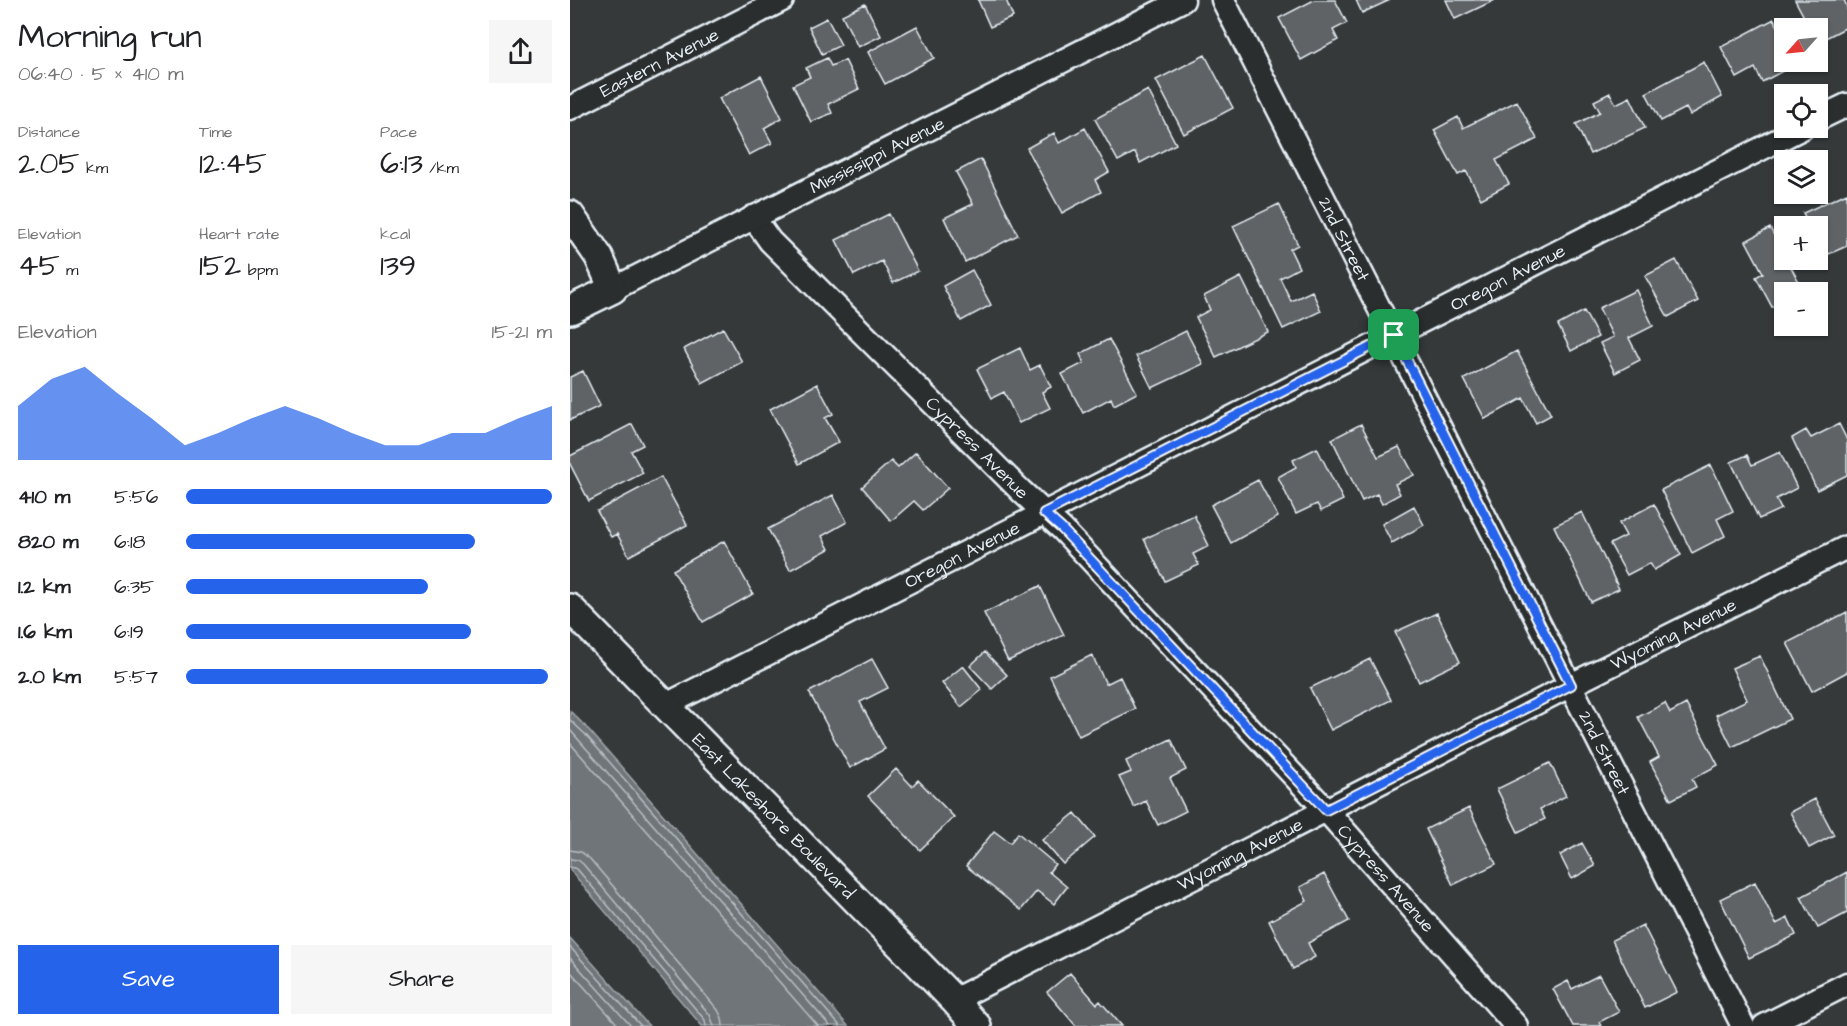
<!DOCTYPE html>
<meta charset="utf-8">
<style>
:root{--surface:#fff;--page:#f6f6f6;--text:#202124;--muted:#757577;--accent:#2563eb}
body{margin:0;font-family:"Architects Daughter",sans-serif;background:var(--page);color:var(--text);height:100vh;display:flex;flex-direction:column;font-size:22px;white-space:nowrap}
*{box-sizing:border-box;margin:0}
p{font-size:20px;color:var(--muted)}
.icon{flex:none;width:33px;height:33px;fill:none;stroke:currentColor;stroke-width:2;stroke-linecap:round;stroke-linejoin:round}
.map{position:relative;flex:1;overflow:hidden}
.drawer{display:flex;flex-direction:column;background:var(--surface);width:570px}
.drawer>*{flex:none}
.needle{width:39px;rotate:243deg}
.controls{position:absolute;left:1204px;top:18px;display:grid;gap:12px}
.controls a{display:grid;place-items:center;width:54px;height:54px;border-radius:0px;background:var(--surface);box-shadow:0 2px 4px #0004;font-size:30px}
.pin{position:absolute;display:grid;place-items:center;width:51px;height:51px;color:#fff;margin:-26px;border-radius:12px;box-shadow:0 3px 9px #0006}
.round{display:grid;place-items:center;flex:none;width:63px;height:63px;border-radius:0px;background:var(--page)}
.overview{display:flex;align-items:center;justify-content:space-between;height:102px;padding:0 18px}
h1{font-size:33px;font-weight:600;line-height:45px}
.stats{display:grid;grid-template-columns:repeat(3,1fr);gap:9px;height:102px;padding:6px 18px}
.stats div{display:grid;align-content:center}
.stats b{font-size:30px;font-weight:600}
.stats small{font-size:16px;font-weight:400}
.stats p{font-size:16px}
.chart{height:168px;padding:12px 18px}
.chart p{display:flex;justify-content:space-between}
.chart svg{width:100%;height:108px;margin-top:6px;fill:var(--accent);opacity:.7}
.primary-button{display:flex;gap:12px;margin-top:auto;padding:12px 18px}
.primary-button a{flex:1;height:69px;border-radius:0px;background:var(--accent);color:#fff;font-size:24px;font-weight:600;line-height:69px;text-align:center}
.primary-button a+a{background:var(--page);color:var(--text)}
ul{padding:0 18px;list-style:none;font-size:20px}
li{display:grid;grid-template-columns:96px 72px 1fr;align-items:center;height:45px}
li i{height:15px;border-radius:8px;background:var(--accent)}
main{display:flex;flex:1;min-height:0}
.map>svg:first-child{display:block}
.water{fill:#707579;stroke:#a0a7ac;stroke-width:1.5}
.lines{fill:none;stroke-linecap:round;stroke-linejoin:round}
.shore{stroke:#b8bfc5;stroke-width:1.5}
.building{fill:#5f6365;stroke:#e8f1f8;stroke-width:1.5}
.minor-casing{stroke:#e8f1f8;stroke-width:27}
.tertiary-casing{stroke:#e8f1f8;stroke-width:32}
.minor{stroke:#2a2d2e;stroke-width:22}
.tertiary{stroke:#2a2d2e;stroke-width:27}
.route-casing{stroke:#fff;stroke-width:12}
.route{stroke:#2563eb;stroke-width:8}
.labels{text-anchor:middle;stroke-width:5;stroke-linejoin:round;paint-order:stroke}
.street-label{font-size:18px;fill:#e8f1f8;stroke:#2a2d2e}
</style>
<main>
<section class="drawer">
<div class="overview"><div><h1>Morning run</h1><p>06:40 · 5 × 410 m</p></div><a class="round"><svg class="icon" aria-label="share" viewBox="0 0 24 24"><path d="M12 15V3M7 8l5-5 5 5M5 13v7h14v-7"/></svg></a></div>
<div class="stats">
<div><p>Distance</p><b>2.05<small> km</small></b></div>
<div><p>Time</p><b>12:45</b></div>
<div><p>Pace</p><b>6:13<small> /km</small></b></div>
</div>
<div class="stats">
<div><p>Elevation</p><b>45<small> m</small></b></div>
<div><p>Heart rate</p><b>152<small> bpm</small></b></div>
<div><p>kcal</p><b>139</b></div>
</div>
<div class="chart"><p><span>Elevation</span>15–21 m</p>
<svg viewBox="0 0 160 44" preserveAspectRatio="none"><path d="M0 44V22L10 11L20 6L30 17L40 27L50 38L60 33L70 27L80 22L90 27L100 33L110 38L120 38L130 33L140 33L150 27L160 22V44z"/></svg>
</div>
<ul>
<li><b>410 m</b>5:56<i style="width:100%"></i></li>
<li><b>820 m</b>6:18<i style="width:79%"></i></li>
<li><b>1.2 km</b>6:35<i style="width:66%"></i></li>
<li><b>1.6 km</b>6:19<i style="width:78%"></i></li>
<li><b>2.0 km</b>5:57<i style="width:99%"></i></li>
</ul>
<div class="primary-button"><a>Save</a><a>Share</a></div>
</section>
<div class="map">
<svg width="1277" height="1026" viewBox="0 0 1277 1026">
<rect width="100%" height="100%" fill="#35393a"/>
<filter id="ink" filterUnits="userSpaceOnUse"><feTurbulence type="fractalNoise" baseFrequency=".0167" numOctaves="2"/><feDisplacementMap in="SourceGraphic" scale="12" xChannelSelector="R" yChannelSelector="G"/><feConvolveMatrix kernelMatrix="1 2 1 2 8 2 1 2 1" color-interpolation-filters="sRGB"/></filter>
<g filter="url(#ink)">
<path class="water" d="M0,711L19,730L278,1026H132L0,870Z
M0,938L79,1026H0Z"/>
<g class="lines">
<path class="shore" d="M0,720L15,734L270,1026
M0,730L260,1026
M0,743L248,1026
M0,850L11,852L20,859L148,1010L152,1018L153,1026
M0,859L8,860L13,864L140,1015L144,1026
M0,867L7,869L135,1020L136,1026
M0,947L71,1026
M0,958L61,1026
M0,971L49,1026"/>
</g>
<path class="building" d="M408,0H436L443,17L420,27Z
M744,0H765L777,23L763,30L768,40L731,60L709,18Z
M786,0H820L792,13Z
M876,0H925L885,19Z
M1225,0H1274L1277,7V27L1248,42V28H1240Z
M295,4L311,36L288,47L272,15Z
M257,18L271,45L252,54L239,27Z
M1204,19L1215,40V62H1227L1228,63L1192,82L1185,68L1167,78L1151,47Z
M347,26L364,58L315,84L298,52Z
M635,55L663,108L614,134L586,80Z
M257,58L261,66L275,60L289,89L258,104L262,113L241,122L223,85L240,77L236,68Z
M1134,62L1152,97L1120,115L1116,108L1091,121L1076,93Z
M191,76L212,118L194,128L202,143L179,155L149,98Z
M578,90L606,144L570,163L565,152L548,161L525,119Z
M1040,93L1046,104L1060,97L1075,128L1020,154L1006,124L1030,112L1024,101Z
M947,101L967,139L926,160L939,184L911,199L896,171L888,175L864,130L888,117L893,128Z
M515,128L539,172L525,180L531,192L492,213L457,148L484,133L489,143Z
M411,159L448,235L395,262L374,218L403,204L386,172Z
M1277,193V246L1254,256L1248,245V226H1240L1233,213Z
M709,204L728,245L720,249L729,268L710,278L721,301L742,291L751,311L713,329L663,226Z
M319,214L348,271L323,283L312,261L284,275L266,240Z
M1200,228L1215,256V260H1217L1234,291L1230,292H1215V301L1202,307L1186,277L1193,273L1176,241Z
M1106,260L1128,301L1098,317L1075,276Z
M402,270L421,305L391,321L373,286Z
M671,277L698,332L646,357L626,317L640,310L634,296Z
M1066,290L1083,326L1059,338L1070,360L1045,373L1030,343L1043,337L1029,308Z
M1014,311L1028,337L1001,351L988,325Z
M153,328L172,362L132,383L114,349Z
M616,331L633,364L582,388L566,356Z
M539,339L567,393L544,405L541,398L513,413L492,374L514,363L510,354Z
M450,348L460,370L470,365L481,387L472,392L480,408L449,423L434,392L422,398L407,369Z
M947,351L981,415L966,423L953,398L915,419L894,379Z
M13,371L30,406L0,420V377Z
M247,384L263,414L255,418L269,442L229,464L200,409Z
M62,424L73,445L61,451L73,473L19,501L0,464V456Z
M791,424L808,457L829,447L844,475L825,484L830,494L812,504L807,494L792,501L762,439Z
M1269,424L1277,440V475L1247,490L1222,438L1236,430L1241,438Z
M747,448L773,500L751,511L747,504L726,514L708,477L726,467L723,460Z
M346,452L378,488L353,510L344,501L321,521L292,487L321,461L328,468Z
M1210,452L1227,488L1206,499L1211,509L1189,519L1161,462L1177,455L1182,465Z
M1141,465L1163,511L1147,519L1155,536L1122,553L1091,490Z
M91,477L117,525L59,556L47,534L41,537L27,511Z
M688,480L708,517L661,543L641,505Z
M263,495L277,522L252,536L259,549L220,570L198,529Z
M1084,504L1111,555L1084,570L1080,563L1057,575L1040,544L1056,536L1049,523Z
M844,506L854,525L822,543L812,524Z
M1012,512L1049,589L1021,602L984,526Z
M624,515L639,546L623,554L629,565L595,581L574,539Z
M154,541L183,594L133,622L103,570Z
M470,586L494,635L438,661L414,613Z
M1277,612V672L1242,691L1217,643Z
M867,613L890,662L849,682L825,632Z
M415,652L437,675L422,689L400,666Z
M522,655L536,684L550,677L565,709L509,736L480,676Z
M1190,656L1220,719L1162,747L1146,715L1177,700L1162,668Z
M302,659L318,688L290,702L315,749L280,768L239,692Z
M800,659L821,700L761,730L740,688Z
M393,666L412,690L391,707L372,683Z
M1095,703L1100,713L1116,704L1148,765L1122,779L1126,787L1101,800L1080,762L1089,757L1068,717Z
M601,739L616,770L600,778L616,811L588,825L576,801L564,807L549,777L561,772L556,761Z
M980,763L996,796L970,809L975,819L948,832L927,789Z
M326,769L342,786L348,780L384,817L350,850L298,796Z
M1245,799L1264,835L1239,848L1220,812Z
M899,808L926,864L883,885L856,829Z
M505,813L525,837L493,864L472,840Z
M424,831L440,843L448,833L485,864L479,872L497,887L484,904L467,891L451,910L396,866Z
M1012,843L1025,866L1002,879L990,855Z
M1277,872V913L1248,928L1231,897Z
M754,874L779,921L738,943L745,957L723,969L699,921L737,901L730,887Z
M1185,882L1206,924L1218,918L1226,935L1179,958L1150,899Z
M1073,925L1107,992L1075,1008L1042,940Z
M500,973L527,1004L530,1001L552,1026H506L477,992Z
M1029,975L1049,1012L1029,1022L1031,1026H1003L983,989L998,981L1002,989Z"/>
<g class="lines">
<g class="minor-casing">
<g id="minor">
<path id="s1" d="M653,0L1173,1026"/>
<path id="s2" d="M0,108L212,0"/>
<path d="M1248,119L1277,105"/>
<path id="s3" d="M183,217L200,241L451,491L492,529L756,810L946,1026"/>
<path id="s4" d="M43,289L613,0"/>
<path id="s5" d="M96,705L1232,128"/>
<path id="s6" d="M384,1000L1001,685L1277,547"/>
<path d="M1194,1026L1277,984"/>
</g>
</g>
<g class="tertiary-casing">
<g id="tertiary">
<path d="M0,215L29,257L43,289L0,310"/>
<path id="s7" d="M0,608L384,1000L407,1026"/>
</g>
</g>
<use href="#minor" class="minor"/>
<use href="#tertiary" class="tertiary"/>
</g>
</g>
<g class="lines" filter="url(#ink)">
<g class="route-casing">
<path id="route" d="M824,335L1001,685L756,810L492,529L474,513Z"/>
</g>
<use href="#route" class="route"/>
</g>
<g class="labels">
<g class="street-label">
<text dy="6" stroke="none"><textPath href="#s2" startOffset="100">Eastern Avenue</textPath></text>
<text dy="6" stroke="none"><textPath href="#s4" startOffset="296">Mississippi Avenue</textPath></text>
<text dy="6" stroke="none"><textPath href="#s1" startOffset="268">2nd Street</textPath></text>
<text dy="6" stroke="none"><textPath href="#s5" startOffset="944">Oregon Avenue</textPath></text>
<text dy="6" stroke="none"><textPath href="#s3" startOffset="322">Cypress Avenue</textPath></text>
<text dy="6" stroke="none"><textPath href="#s5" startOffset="332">Oregon Avenue</textPath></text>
<text dy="6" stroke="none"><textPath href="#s6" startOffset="807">Wyoming Avenue</textPath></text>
<text dy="6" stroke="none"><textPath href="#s1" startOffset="844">2nd Street</textPath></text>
<text dy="6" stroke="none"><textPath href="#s7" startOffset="291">East Lakeshore Boulevard</textPath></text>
<text dy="6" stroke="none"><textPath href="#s6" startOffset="321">Wyoming Avenue</textPath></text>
<text dy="6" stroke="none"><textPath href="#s3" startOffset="916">Cypress Avenue</textPath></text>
</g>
</g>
</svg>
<div class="controls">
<a><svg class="needle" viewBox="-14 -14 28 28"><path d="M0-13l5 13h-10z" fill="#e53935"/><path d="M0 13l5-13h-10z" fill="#757577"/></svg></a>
<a><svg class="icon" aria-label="locate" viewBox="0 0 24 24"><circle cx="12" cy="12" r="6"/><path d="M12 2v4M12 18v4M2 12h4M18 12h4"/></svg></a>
<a><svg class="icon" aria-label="layers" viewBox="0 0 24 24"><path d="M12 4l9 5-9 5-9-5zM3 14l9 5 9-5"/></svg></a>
<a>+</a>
<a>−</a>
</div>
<div class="pin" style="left:824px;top:335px;background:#1e9e55"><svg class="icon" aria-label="arrive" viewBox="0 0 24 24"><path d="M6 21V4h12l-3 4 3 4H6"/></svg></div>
</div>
</main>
